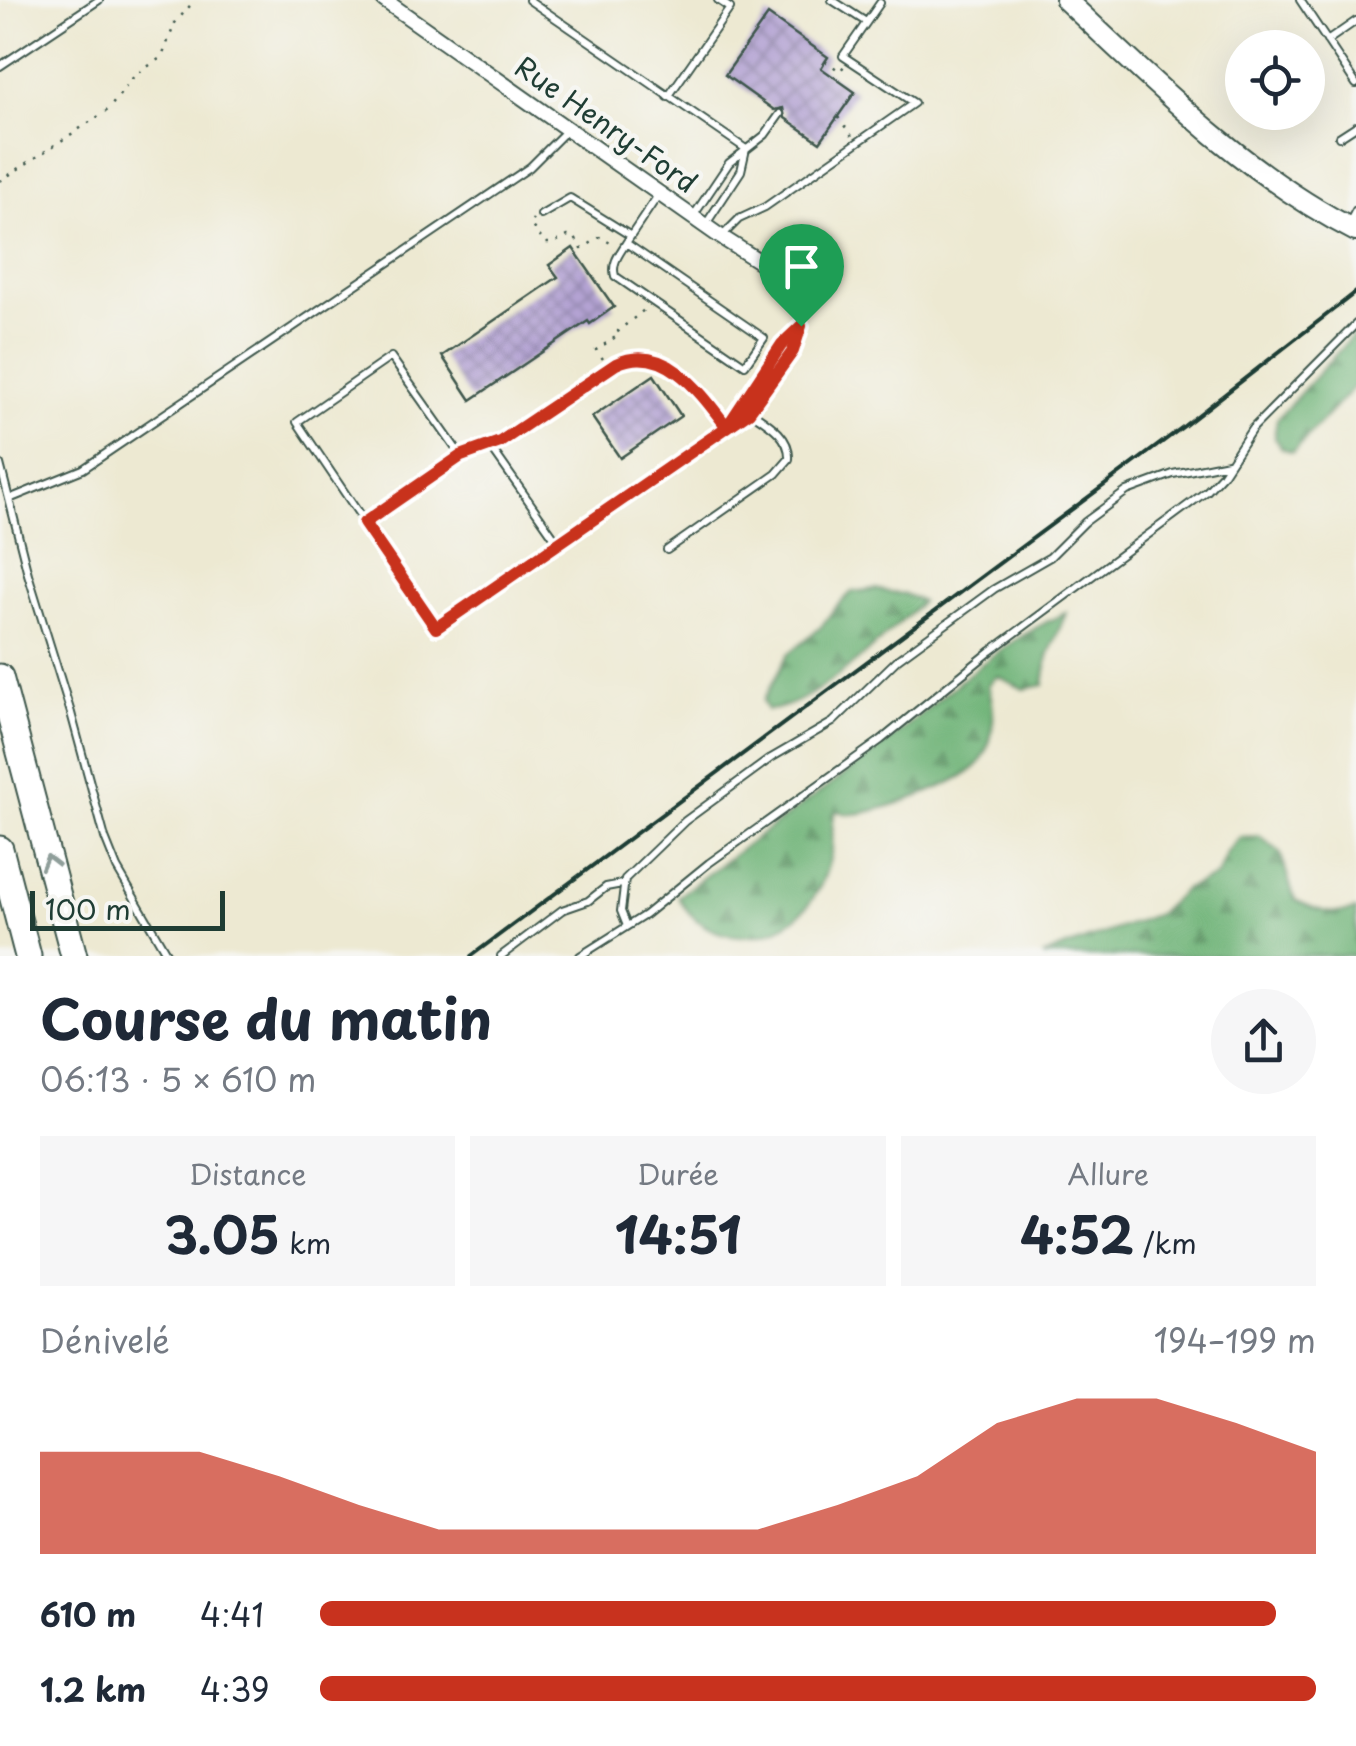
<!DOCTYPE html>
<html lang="fr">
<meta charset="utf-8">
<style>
:root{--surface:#fff;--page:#f6f6f7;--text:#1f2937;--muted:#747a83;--accent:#c8321e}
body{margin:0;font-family:"Playpen Sans",sans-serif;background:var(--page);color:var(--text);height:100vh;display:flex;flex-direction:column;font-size:38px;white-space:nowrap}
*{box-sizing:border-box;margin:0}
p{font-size:32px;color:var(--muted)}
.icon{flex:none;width:55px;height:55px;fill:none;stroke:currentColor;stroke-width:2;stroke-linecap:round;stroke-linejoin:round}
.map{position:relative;height:956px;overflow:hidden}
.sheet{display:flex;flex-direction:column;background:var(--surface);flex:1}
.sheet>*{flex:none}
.fabs{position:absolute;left:1225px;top:30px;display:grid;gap:20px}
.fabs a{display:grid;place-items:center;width:100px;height:100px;border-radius:50%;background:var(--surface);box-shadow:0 10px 40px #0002;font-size:50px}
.scale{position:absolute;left:30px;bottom:25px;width:195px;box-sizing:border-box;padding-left:10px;border:5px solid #1f3d34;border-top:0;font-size:28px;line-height:35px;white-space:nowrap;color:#1f3d34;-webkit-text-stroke:8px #f6f6f2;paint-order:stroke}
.pin{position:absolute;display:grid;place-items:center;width:85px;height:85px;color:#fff;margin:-102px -42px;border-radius:50% 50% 50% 0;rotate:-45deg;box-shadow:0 0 10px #0007}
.pin .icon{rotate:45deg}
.round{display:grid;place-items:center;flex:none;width:105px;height:105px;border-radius:52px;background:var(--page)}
.head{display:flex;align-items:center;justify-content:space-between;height:170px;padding:0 40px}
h1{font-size:55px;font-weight:700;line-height:75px}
.metrics{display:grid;grid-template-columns:repeat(3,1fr);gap:15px;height:170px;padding:10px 40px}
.metrics div{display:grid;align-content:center;border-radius:0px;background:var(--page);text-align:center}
.metrics b{font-size:50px;font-weight:700}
.metrics small{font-size:28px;font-weight:400}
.metrics p{font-size:28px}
.chart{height:280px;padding:20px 40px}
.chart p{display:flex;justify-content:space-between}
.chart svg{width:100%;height:180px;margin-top:10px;fill:var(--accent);opacity:.7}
ul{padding:0 40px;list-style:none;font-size:32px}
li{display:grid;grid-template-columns:160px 120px 1fr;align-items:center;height:75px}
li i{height:25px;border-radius:12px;background:var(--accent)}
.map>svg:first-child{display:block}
.forest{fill:url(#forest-firs);stroke:#477856;stroke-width:2.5}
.building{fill:url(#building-cross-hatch)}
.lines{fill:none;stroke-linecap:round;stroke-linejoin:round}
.lane-casing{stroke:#3e574c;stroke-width:10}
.street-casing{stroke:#3e574c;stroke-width:18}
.secondary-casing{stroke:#3e574c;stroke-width:24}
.highway-casing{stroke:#3e574c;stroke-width:29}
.path{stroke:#3e574c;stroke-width:2.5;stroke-dasharray:2.5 8;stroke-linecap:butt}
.lane{stroke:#fff;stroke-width:6}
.street{stroke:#fff;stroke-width:14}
.secondary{stroke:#fff;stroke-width:20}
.highway{stroke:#fff;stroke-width:25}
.rail{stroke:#1f3d34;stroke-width:4}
.oneway{stroke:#8f9e9a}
.route-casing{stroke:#fff;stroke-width:20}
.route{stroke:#c8321e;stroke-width:12}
.labels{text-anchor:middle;stroke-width:9;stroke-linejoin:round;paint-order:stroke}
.street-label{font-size:28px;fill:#1f3d34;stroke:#f6f6f2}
</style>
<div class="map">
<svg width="1356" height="956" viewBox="0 0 1356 956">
<defs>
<pattern id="forest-firs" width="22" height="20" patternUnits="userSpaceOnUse" patternTransform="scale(2.5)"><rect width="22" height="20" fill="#6fb478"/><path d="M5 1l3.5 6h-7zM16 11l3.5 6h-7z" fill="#5b9463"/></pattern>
<pattern id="building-cross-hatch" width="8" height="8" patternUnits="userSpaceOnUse" patternTransform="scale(2.5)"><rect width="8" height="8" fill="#b4a3d3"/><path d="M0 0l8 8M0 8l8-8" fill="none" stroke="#9286ac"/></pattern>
</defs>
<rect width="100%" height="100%" fill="#f6f6f2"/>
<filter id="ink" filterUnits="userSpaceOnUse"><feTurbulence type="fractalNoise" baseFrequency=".01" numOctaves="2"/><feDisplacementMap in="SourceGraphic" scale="20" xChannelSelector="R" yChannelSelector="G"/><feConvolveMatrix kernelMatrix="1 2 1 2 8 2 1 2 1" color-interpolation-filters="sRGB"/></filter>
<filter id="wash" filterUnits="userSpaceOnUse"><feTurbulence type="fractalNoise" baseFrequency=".0048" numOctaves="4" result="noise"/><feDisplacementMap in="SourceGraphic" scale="40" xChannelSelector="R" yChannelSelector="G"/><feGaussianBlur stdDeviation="2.25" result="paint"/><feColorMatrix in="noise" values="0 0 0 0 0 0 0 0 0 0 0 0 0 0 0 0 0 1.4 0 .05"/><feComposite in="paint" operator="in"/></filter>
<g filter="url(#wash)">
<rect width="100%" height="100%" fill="#ede9d2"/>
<path class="forest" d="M1356,332V385L1293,452L1282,448L1274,438L1277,419Z
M876,589C892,594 907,592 921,602C887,634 814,708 767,710L763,701L788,654L821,627L834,609L852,592Z
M1066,613L1048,656L1044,685L1024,689L997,676L988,685C996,711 996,736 981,761C969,781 877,814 852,814C846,814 841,812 836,811C830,823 834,835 832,849C823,898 793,937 740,936C711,935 692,921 678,897C738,849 801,807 863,761C930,711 989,646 1066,613Z
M1259,836L1280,852L1295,900C1316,910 1333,917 1356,910V956H1042L1158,914L1185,889L1217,876L1226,854L1240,837Z"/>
<g id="blocks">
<path class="building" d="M768,15L828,57L821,68L855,92L820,142L785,118L783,108L774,110L725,75Z
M573,248L614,307L590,324L588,321L471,400L442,356L558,277L549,265Z
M654,375L681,416L620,458L592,417Z"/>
</g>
</g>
<g filter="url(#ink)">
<use href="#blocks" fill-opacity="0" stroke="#3e574c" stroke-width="2.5"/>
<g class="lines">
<g class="lane-casing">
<path id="lane" d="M529,0L746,149
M832,0L866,22
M1300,0L1356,84
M1327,41L1356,21
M0,66L99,0
M668,97L730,8L718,0
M1339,137L1356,126
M541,215L570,198L631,236
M694,215L729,163L765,135L780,114
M706,224L741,171L746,149
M1348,225L1356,210
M722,236L739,219L765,207L914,103L843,56L880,3
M626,243L764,338L745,365L615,276C611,263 620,253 626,243L659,194
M729,425L781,344L800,326
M490,446L559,544
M461,456L500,442L614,365C662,339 702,393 727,427
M0,464L9,499L83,469L530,167L567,130
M9,499L28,574L71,713L105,838L117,868L168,956
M364,523L461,456L391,357L297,422L436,628L749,411L793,351L805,312L806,280
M667,550L776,474L789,459C791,432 759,419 740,404
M627,926L621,911L625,879L685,821L771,758L833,722L898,659L994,589L1050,557L1085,522L1127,491L1173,474L1228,463
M501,956L562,910L588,901L606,887L622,884
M580,956L645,915L709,863L881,740L991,651L1207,491L1222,475L1252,429L1356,324"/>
</g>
<g class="street-casing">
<path id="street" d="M384,0L721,237L773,270L806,278"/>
</g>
<g class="secondary-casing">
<path id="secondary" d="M1066,0C1156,84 1245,175 1356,231"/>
</g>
<g class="highway-casing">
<path id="highway" d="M0,677L74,956
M0,849L28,956"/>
</g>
<path class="path" d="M825,61L840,71L844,66
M838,117L852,136
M0,181L108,110L135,75L162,57L175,23L195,0
M533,219L530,224L545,243H553L568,236L575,238L582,249L600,237L612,244
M603,359L596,350L620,334L618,331L644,310"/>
<use href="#lane" class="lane"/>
<use href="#street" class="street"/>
<use href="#secondary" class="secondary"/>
<use href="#highway" class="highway"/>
<path class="rail" d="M471,956L1184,426L1356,292"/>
</g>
<defs><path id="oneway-chevron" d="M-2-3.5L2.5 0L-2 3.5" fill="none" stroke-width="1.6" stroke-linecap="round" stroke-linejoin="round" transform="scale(2.5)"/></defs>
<use class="oneway" href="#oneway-chevron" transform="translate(49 862) rotate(-105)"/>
</g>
<g class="lines" filter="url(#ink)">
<g class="route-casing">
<path id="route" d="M801,326L782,344L727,427C701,393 665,341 616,364L500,442L461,456L364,523L436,628L749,412L793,351L801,326"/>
</g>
<use href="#route" class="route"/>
</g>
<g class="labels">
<g class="street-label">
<text transform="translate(606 125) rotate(35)" y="10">Rue Henry-Ford</text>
</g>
</g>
</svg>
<div class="fabs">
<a><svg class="icon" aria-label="locate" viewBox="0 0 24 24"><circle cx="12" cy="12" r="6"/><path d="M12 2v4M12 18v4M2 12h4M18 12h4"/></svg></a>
</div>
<div class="scale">100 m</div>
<div class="pin" style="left:801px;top:326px;background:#1e9e55"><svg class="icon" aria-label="arrive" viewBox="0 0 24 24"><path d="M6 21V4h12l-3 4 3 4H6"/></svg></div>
</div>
<section class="sheet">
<div class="head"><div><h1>Course du matin</h1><p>06:13 · 5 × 610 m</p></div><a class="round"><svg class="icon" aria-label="share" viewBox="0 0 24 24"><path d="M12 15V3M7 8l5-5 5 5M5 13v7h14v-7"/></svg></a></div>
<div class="metrics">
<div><p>Distance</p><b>3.05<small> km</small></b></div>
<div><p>Durée</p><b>14:51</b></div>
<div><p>Allure</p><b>4:52<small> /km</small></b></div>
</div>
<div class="chart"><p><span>Dénivelé</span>194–199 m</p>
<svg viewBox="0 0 160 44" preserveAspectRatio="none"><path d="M0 44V19L10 19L20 19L30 25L40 32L50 38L60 38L70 38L80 38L90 38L100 32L110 25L120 12L130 6L140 6L150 12L160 19V44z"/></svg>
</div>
<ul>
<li><b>610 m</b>4:41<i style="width:96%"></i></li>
<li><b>1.2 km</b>4:39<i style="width:100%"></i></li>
</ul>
</section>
